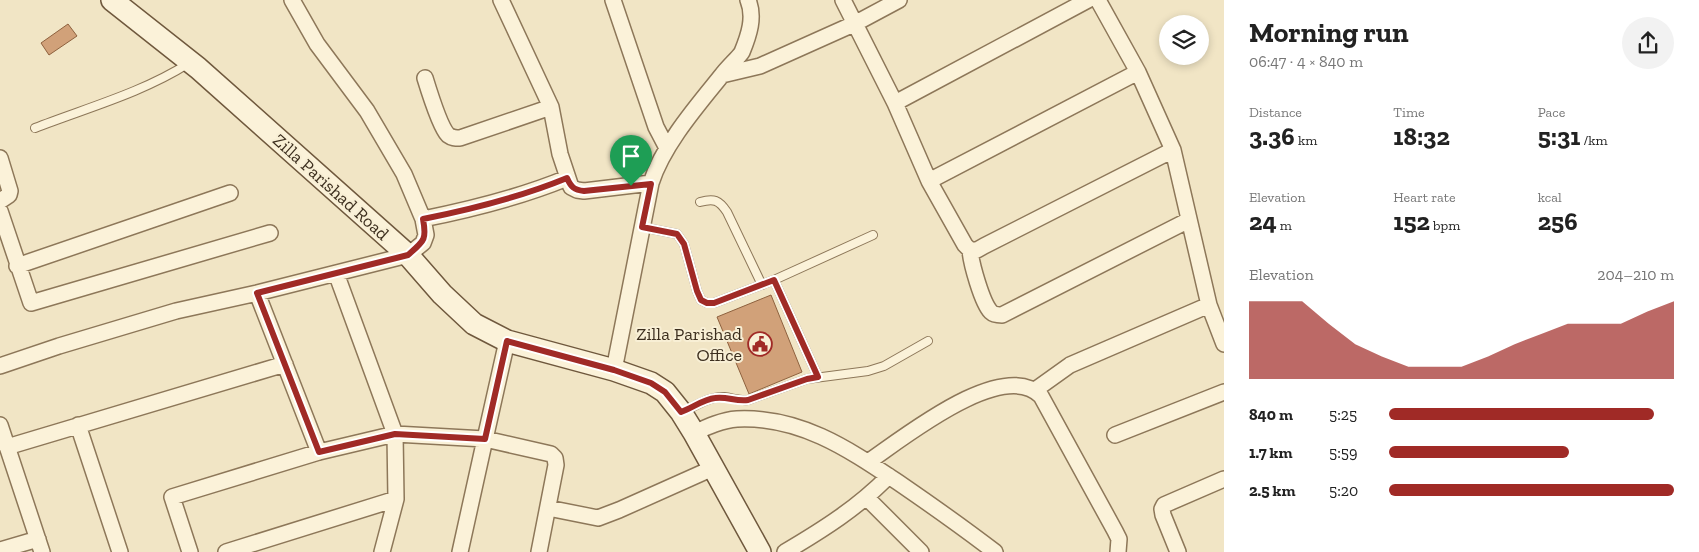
<!DOCTYPE html>
<meta charset="utf-8">
<style>
:root{--surface:#fff;--page:#f2f2f2;--text:#222;--muted:#767676;--accent:#a02a26}
body{margin:0;font-family:"Zilla Slab",serif;background:var(--page);color:var(--text);height:100vh;display:flex;flex-direction:column;font-size:19px;white-space:nowrap}
*{box-sizing:border-box;margin:0}
p{font-size:16px;color:var(--muted)}
.icon{flex:none;width:28px;height:28px;fill:none;stroke:currentColor;stroke-width:2;stroke-linecap:round;stroke-linejoin:round}
.map{position:relative;flex:1;overflow:hidden}
.sheet{display:flex;flex-direction:column;background:var(--surface);width:475px}
.sheet>*{flex:none}
.controls{position:absolute;left:1159px;top:15px;display:grid;gap:10px}
.controls a{display:grid;place-items:center;width:50px;height:50px;border-radius:50%;background:var(--surface);box-shadow:0 2px 8px #0003;font-size:25px}
.pin{position:absolute;display:grid;place-items:center;width:42px;height:42px;color:#fff;margin:-51px -21px;border-radius:50% 50% 50% 0;rotate:-45deg;box-shadow:0 0 5px #0007}
.pin .icon{rotate:45deg}
.round{display:grid;place-items:center;flex:none;width:52px;height:52px;border-radius:26px;background:var(--page)}
.head{display:flex;align-items:center;justify-content:space-between;height:85px;padding:0 25px}
h1{font-size:28px;font-weight:700;line-height:38px}
.metrics{display:grid;grid-template-columns:repeat(3,1fr);gap:8px;height:85px;padding:5px 25px}
.metrics div{display:grid;align-content:center}
.metrics b{font-size:25px;font-weight:700}
.metrics small{font-size:14px;font-weight:400}
.metrics p{font-size:14px}
.chart{height:140px;padding:10px 25px}
.chart p{display:flex;justify-content:space-between}
.chart svg{width:100%;height:90px;margin-top:5px;fill:var(--accent);opacity:.7}
ul{padding:0 25px;list-style:none;font-size:16px}
li{display:grid;grid-template-columns:80px 60px 1fr;align-items:center;height:38px}
li i{height:12px;border-radius:6px;background:var(--accent)}
main{display:flex;flex:1;min-height:0}
.map>svg:first-child{display:block}
.building{fill:#d1a179;stroke:#8e613e}
.lines{fill:none;stroke-linecap:round;stroke-linejoin:round}
.lane-casing{stroke:#8d7759;stroke-width:10}
.street-casing{stroke:#8d7759;stroke-width:18}
.secondary-casing{stroke:#6f583d;stroke-width:24}
.lane{stroke:#fbf2d9;stroke-width:8}
.street{stroke:#fbf2d9;stroke-width:15}
.secondary{stroke:#fbf2d9;stroke-width:21}
.route-casing{stroke:#fff;stroke-width:10}
.route{stroke:#a02a26;stroke-width:6}
.labels{text-anchor:middle;stroke-width:4;stroke-linejoin:round;paint-order:stroke}
.street-label{font-size:18px;fill:#3c2e1e;stroke:#f8efd5}
.poi-label{font-size:18px;fill:#3c2e1e;stroke:#f8efd5;text-anchor:end}
</style>
<main>
<div class="map">
<svg width="1224" height="552" viewBox="0 0 1224 552">
<rect width="100%" height="100%" fill="#f1e5c5"/>
<path class="building" d="M68,24L77,36L49,55L41,43Z
M771,295L802,372L749,394L717,317Z"/>
<g class="lines">
<g class="lane-casing">
<path id="lane" d="M35,128C86,108 142,93 189,63
M700,202C714,198 719,200 727,212L762,285
M642,227L677,234L684,244L697,291L701,300L707,303H714L774,280L873,235
M774,280L818,377
M683,412C695,406 710,396 724,397C733,398 739,401 748,400L807,379L868,371L884,366L928,341"/>
</g>
<g class="street-casing">
<path id="street" d="M501,0L551,107L560,154L571,187L577,190L584,191L651,183
M613,0L656,127L667,148
M843,0L895,103L1088,0
M1098,0L1138,72L1173,150L1209,305L1224,344
M722,75L760,66L856,23L899,0
M425,78C429,91 440,127 448,135C452,138 455,138 460,138L551,107
M895,103L929,181L965,245L970,250H977L984,246L1173,150
M0,158L10,191L9,195L0,201
M929,181L1138,72
M0,211L31,303L270,233
M423,219C473,209 521,197 567,178
M970,250C971,263 982,303 991,312C994,315 998,315 1002,315L1189,220
M17,266L230,193
M336,273L395,434L396,499L382,552
M257,293L319,452
M507,341L485,439L551,454L555,458L556,465L539,552
M0,366L59,346L176,311L257,293L408,255L423,243L426,235L423,219L404,174L367,111L317,44L292,0
M614,370L651,183C663,145 697,106 722,75C726,69 740,56 742,52C749,35 755,17 748,0
M1035,390L1070,365L1209,305
M0,425L42,552
M78,425L120,552
M694,433C707,427 722,420 737,419C802,416 851,451 902,485C934,507 965,529 995,552
M1115,435L1224,392
M7,447L285,364
M868,462C902,439 1003,357 1041,396L1115,531L1119,539L1118,552
M867,498L921,552
M548,508L598,518L619,510L713,468
M0,550L38,539
M190,552L172,497L319,452L395,434L485,439L460,552
M226,552L396,499
M785,552C824,529 857,508 889,476
M1178,552L1163,515L1162,509L1164,505L1224,479"/>
</g>
<g class="secondary-casing">
<path id="secondary" d="M112,0L198,68L408,255L442,294L474,324L507,341L614,370L651,383L665,392L681,412L694,433L760,552"/>
</g>
<use href="#lane" class="lane"/>
<use href="#street" class="street"/>
<use href="#secondary" class="secondary"/>
</g>
<g class="lines">
<g class="route-casing">
<path id="route" d="M567,178C571,187 574,190 584,191L651,184L642,227L677,234L684,244L697,291L701,300L707,303H714L774,280L818,377L807,379L748,400C736,402 727,396 715,398C704,399 692,408 681,412L665,392L651,383L614,370L507,341L485,439L395,434L319,452L257,293L408,255C424,241 427,240 423,219C473,209 521,197 567,178Z"/>
</g>
<use href="#route" class="route"/>
</g>
<defs>
<g id="civic-ring" transform="scale(1.25)"><circle r="9.5" fill="#f8efd5" stroke="#a02a26" stroke-width="1.5"/><path d="M-.6-6.5H3V-4.5H.6V-3L4-1V1h2V6H-6V1h2V-1L-.6-3ZM-1.2 2.5V6h2.4V2.5Z" fill="#a02a26"/></g>
</defs>
<g fill-rule="evenodd">
<use href="#civic-ring" x="760" y="344"/>
</g>
<g class="labels">
<g class="street-label">
<text transform="translate(331 187) rotate(42)" y="6">Zilla Parishad Road</text>
</g>
<g class="poi-label">
<text x="742" y="340">Zilla Parishad<tspan x="742" dy="21">Office</tspan></text>
</g>
</g>
</svg>
<div class="controls">
<a><svg class="icon" aria-label="layers" viewBox="0 0 24 24"><path d="M12 4l9 5-9 5-9-5zM3 14l9 5 9-5"/></svg></a>
</div>
<div class="pin" style="left:631px;top:186px;background:#1e9e55"><svg class="icon" aria-label="arrive" viewBox="0 0 24 24"><path d="M6 21V4h12l-3 4 3 4H6"/></svg></div>
</div>
<section class="sheet">
<div class="head"><div><h1>Morning run</h1><p>06:47 · 4 × 840 m</p></div><a class="round"><svg class="icon" aria-label="share" viewBox="0 0 24 24"><path d="M12 15V3M7 8l5-5 5 5M5 13v7h14v-7"/></svg></a></div>
<div class="metrics">
<div><p>Distance</p><b>3.36<small> km</small></b></div>
<div><p>Time</p><b>18:32</b></div>
<div><p>Pace</p><b>5:31<small> /km</small></b></div>
</div>
<div class="metrics">
<div><p>Elevation</p><b>24<small> m</small></b></div>
<div><p>Heart rate</p><b>152<small> bpm</small></b></div>
<div><p>kcal</p><b>256</b></div>
</div>
<div class="chart"><p><span>Elevation</span>204–210 m</p>
<svg viewBox="0 0 160 44" preserveAspectRatio="none"><path d="M0 44V6L10 6L20 6L30 17L40 27L50 33L60 38L70 38L80 38L90 33L100 27L110 22L120 17L130 17L140 17L150 11L160 6V44z"/></svg>
</div>
<ul>
<li><b>840 m</b>5:25<i style="width:93%"></i></li>
<li><b>1.7 km</b>5:59<i style="width:63%"></i></li>
<li><b>2.5 km</b>5:20<i style="width:100%"></i></li>
</ul>
</section>
</main>
